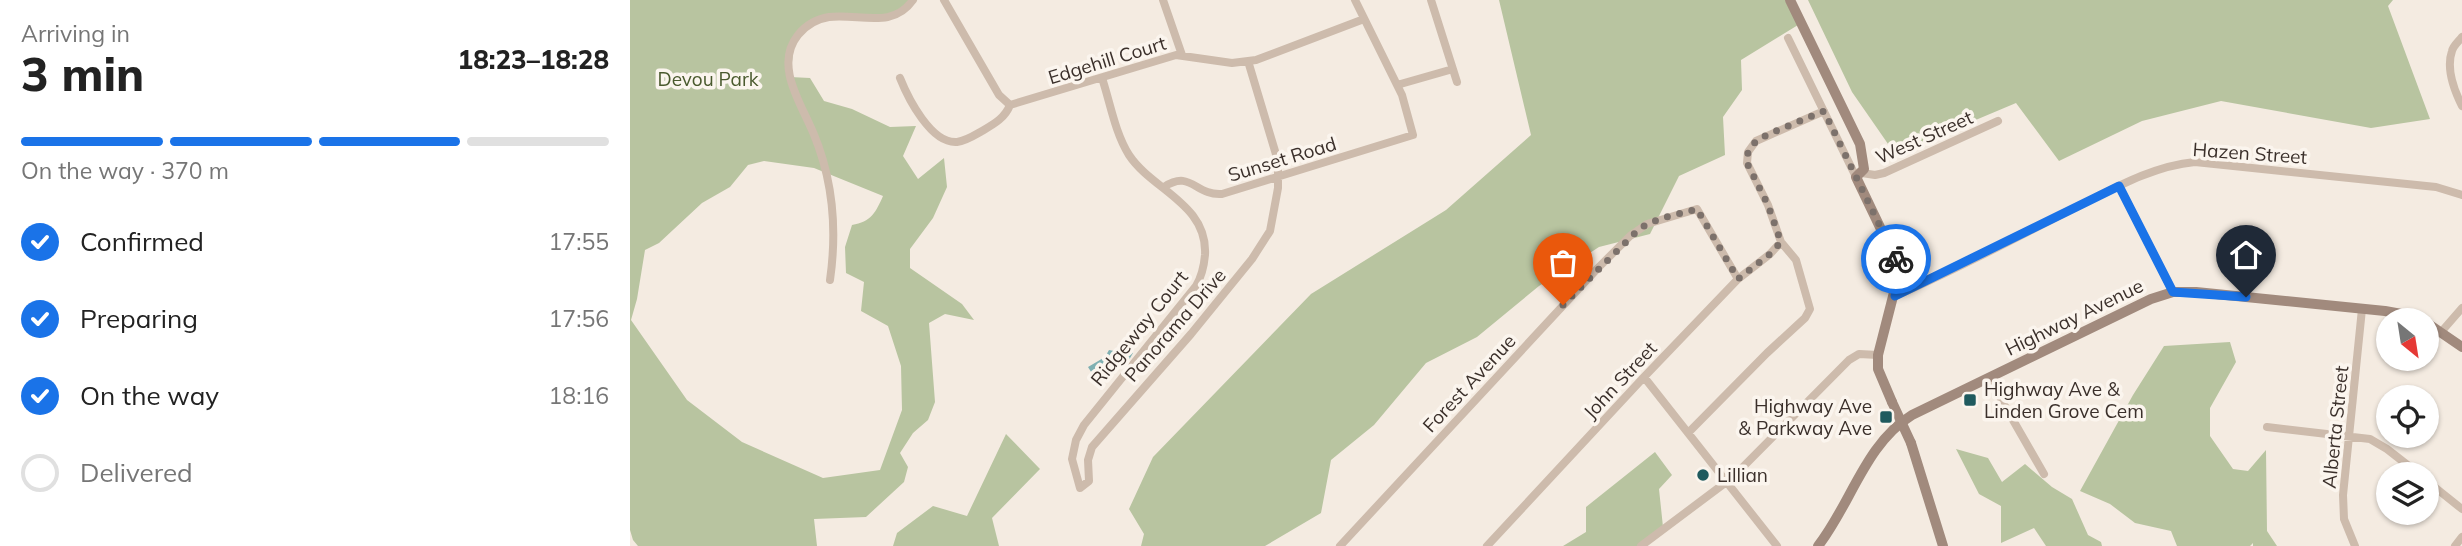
<!DOCTYPE html>
<html lang="en">
<head>
<meta charset="utf-8">
<style>
  body { margin:0; font-family:Mulish,sans-serif; background:#f6f6f6; color:#222; height:100vh; display:flex; flex-direction:column; font-size:26px; white-space:nowrap }
  * { box-sizing:border-box; margin:0 }
  p { font-size:23px; color:#767676 }
  .icon { flex:none; width:38px; height:38px; fill:none; stroke:currentColor; stroke-width:2; stroke-linecap:round; stroke-linejoin:round }
  .map { position:relative; flex:1; overflow:hidden }
  .details { display:flex; flex-direction:column; background:#fff; width:630px }
  .details>* { flex:none }
  .needle { width:46px; rotate:150deg }
  .buttons { position:absolute; left:1746px; top:308px; display:grid; gap:14px }
  .buttons a { display:grid; place-items:center; width:63px; height:63px; border-radius:50%; background:#fff; box-shadow:0 2px 5px #0004; font-size:35px }
  .pin { position:absolute; display:grid; place-items:center; width:60px; height:60px; color:#fff; margin:-72px -30px; border-radius:50% 50% 50% 0; rotate:-45deg; box-shadow:0 0 7px #0007 }
  .pin .icon { rotate:45deg }
  .courier { position:absolute; display:grid; place-items:center; width:70px; height:70px; margin:-35px; border:5px solid #1a73e8; border-radius:50%; background:#fff; color:#222; box-shadow:0 2px 9px #0007 }
  .summary em { font-style:normal; font-weight:800 }
  .summary div { display:flex; flex-direction:column-reverse }
  .summary { display:flex; align-items:center; justify-content:space-between; height:119px; padding:0 21px }
  h1 { font-size:46px; font-weight:800; line-height:52px }
  .bar { display:grid; grid-template-columns:repeat(4,1fr); gap:10px 7px; align-content:center; height:84px; padding:0 21px }
  .bar i { height:9px; border-radius:5px; background:#e0e0e0 }
  .bar .on { background:#1a73e8 }
  .bar p { grid-column:span 4 }
  ol { padding:0 21px; list-style:none }
  li { display:flex; align-items:center; gap:21px; height:77px }
  li p { margin-inline-start:auto }
  li .icon { padding:7px; border-radius:50%; background:#1a73e8; color:#fff; stroke-width:4 }
  li:last-child { color:#767676 }
  li i { width:38px; height:38px; border:4px solid #e0e0e0; border-radius:50% }
  main { display:flex; flex:1; min-height:0 }
  .map>svg:first-child { display:block }
  .green { fill:#b8c4a0; fill-rule:evenodd }
  .water { fill:#7fb0b2 }
  .lines { fill:none; stroke-linecap:round; stroke-linejoin:round }
  .street { stroke:#cdbbac; stroke-width:8 }
  .secondary { stroke:#a18a7d; stroke-width:10 }
  .secondary-bridge { stroke:#a18a7d; stroke-width:10 }
  .done { stroke:#7c716b; stroke-width:7; stroke-dasharray:0 12.6 }
  .route { stroke:#1a73e8; stroke-width:9 }
  .poi-dot { fill:#1f5a5e; stroke:#fbf5ee; stroke-width:2.5 }
  .labels { text-anchor:middle; dominant-baseline:central; stroke-width:7; stroke-linejoin:round; paint-order:stroke }
  .street-label { font-size:19px; fill:#3b302b; stroke:#fbf5ee }
  .park-label { font-size:19px; fill:#4a5a2e; stroke:#fbf5ee }
  .poi-label { font-size:19px; fill:#3b302b; stroke:#fbf5ee; text-anchor:start }
</style>
</head>
<body>
<main>
<section class="details">
<div class="summary"><div><h1>3 min</h1><p>Arriving in</p></div><em>18:23–18:28</em></div>
<div class="bar"><i class="on"></i><i class="on"></i><i class="on"></i><i></i><p>On the way · 370 m</p></div>
<ol>
<li><svg class="icon" aria-label="check" viewBox="0 0 24 24"><path d="M5 12l5 5 9-10"/></svg>Confirmed<p>17:55</p></li>
<li><svg class="icon" aria-label="check" viewBox="0 0 24 24"><path d="M5 12l5 5 9-10"/></svg>Preparing<p>17:56</p></li>
<li><svg class="icon" aria-label="check" viewBox="0 0 24 24"><path d="M5 12l5 5 9-10"/></svg>On the way<p>18:16</p></li>
<li><i></i>Delivered</li>
</ol>
</section>
<div class="map">
<svg width="1832" height="546" viewBox="0 0 1832 546">
  <rect width="100%" height="100%" fill="#f4ebe1"/>
  <path class="green" d="M0,0H283L261,17L188,20L165,38L160,77L180,78L194,101L222,109L260,127L286,126L273,156L288,179L314,158L317,187L303,218L280,249V268L332,304L344,320L315,314L299,323L305,402L298,420L283,433L270,453L278,467L274,482L236,517L184,519L187,546H8L3,540L0,530ZM134,161L184,168L253,196C246,212 241,222 222,225L215,247L216,273L234,282L231,311L258,326L271,366L272,410L250,470L193,478L112,442L57,400L1,320L7,299L15,250L29,243L72,203L100,187L118,165Z
    M869,0H1155L1168,25L1111,60L1112,90L1093,117L1095,155L1049,176L1020,234L969,247L909,286L847,337L796,363L744,425L701,460L691,513L635,546H511L514,534L499,509L523,457L681,294L816,210L901,135Z
    M1178,0H1763L1758,6L1800,119L1741,128L1591,101L1512,121L1429,161L1386,103L1265,154L1222,92Z
    M1600,342L1606,362L1580,408V436L1603,469L1618,471L1636,450L1637,531L1647,546H1623V543L1620,546H1547L1541,531L1505,523L1480,504L1450,491L1503,395L1534,346Z
    M376,434L410,469L362,518L369,546H263L267,533L303,506L337,516Z
    M1326,449L1358,458L1372,482L1395,464L1422,487L1442,499L1458,535L1471,542L1472,546H1416L1404,528L1371,543V506L1349,494Z
    M1025,452L1042,475L1029,489L1033,527L1011,546H933L956,532V507Z"/>
  <path class="water" d="M495,345L503,353L496,365L491,362L484,366V374L472,380L463,375L458,367L475,357L479,350L489,352Z"/>
  <g class="lines">
    <path class="street" d="M314,0L369,95L380,105
      M533,0L552,55
      M801,0L827,82
      M1832,37C1829,41 1823,46 1822,51C1816,68 1824,90 1832,106
      M1158,38L1226,177
      M270,78C278,98 301,144 327,142C336,141 345,135 352,131C364,124 375,118 380,105
      M472,78C480,102 485,133 499,155C522,190 578,204 575,255C574,266 572,276 566,286L454,425L446,440L442,459L450,488L459,481L458,460L462,447L561,334L622,259L640,231L648,188V161L618,61
      M767,85L823,69
      M380,105L546,55L602,63L626,60L734,19
      M1232,173L1245,175L1254,173L1368,121
      M1489,186L1543,292
      M534,187C561,169 565,196 592,194L783,135L772,95L725,0
      M200,280C208,224 202,170 177,119C165,94 147,61 168,35C176,25 186,19 199,17C229,13 262,30 283,0
      M1265,296C1326,270 1385,238 1445,208C1483,189 1522,166 1565,162L1806,187L1832,195
      M1812,331L1832,308
      M1014,377L1147,546
      M1361,377L1372,401L1414,474
      M1637,427L1740,439L1757,449L1789,474
      M1058,433L1137,353L1175,318L1180,309L1166,260L1151,242L1138,205L1117,163L1118,152L1126,141L1194,111
      M1797,481L1832,509
      M710,546L967,269L1000,236L1017,224L1067,209L1108,279
      M857,546L1014,377L1108,279L1140,254L1151,242
      M1011,546L1103,477L1219,360L1229,354L1248,355
      M1725,546L1714,519L1713,495L1732,309
      M1825,546L1832,537"/>
    <path class="secondary" d="M1160,0L1230,144L1234,169L1226,177L1270,269L1248,355V369L1262,402
      M1797,323L1832,347
      M1281,443L1313,546
      M1188,546C1221,504 1235,444 1282,415L1521,299L1543,292H1566L1755,311L1777,315L1792,320"/>
    <path class="secondary-bridge" d="M1262,402L1281,443"/>
  </g>
  <g class="lines">
    <path class="done" d="M933,305L1010,228L1029,219L1067,209L1108,279L1140,254L1151,242L1138,205L1117,163L1118,152L1126,141L1139,134L1194,111L1266,259"/>
    <path class="route" d="M1266,259L1270,274L1265,296L1489,186L1543,292L1616,297"/>
  </g>
  <g class="poi-dot">
    <rect x="1333" y="393" width="14" height="14" rx="3.5"/>
    <rect x="1249" y="410" width="14" height="14" rx="3.5"/>
    <circle cx="1073" cy="475" r="7"/>
  </g>
  <g class="labels">
    <g class="street-label">
      <text transform="translate(477 60) rotate(-17)">Edgehill Court</text>
      <text transform="translate(1294 137) rotate(-24)">West Street</text>
      <text transform="translate(1620 153) rotate(4)">Hazen Street</text>
      <text transform="translate(652 159) rotate(-17)">Sunset Road</text>
      <text transform="translate(1444 317) rotate(-26)">Highway Avenue</text>
      <text transform="translate(545 325) rotate(-49)">Panorama Drive</text>
      <text transform="translate(509 328) rotate(-51)">Ridgeway Court</text>
      <text transform="translate(990 380) rotate(-47)">John Street</text>
      <text transform="translate(839 383) rotate(-47)">Forest Avenue</text>
      <text transform="translate(1705 427) rotate(-84)">Alberta Street</text>
    </g>
    <g class="park-label">
      <text x="78" y="79">Devou Park</text>
    </g>
    <g class="poi-label">
      <text x="1354" y="389">Highway Ave &amp;<tspan x="1354" dy="22">Linden Grove Cem</tspan></text>
      <text x="1242" y="406" text-anchor="end">Highway Ave<tspan x="1242" dy="22">&amp; Parkway Ave</tspan></text>
      <text x="1087" y="475">Lillian</text>
    </g>
  </g>
</svg>
<div class="buttons">
<a><svg class="needle" viewBox="-14 -14 28 28"><path d="M0-13l5 13h-10z" fill="#e53935"/><path d="M0 13l5-13h-10z" fill="#767676"/></svg></a>
<a><svg class="icon" aria-label="locate" viewBox="0 0 24 24"><circle cx="12" cy="12" r="6"/><path d="M12 2v4M12 18v4M2 12h4M18 12h4"/></svg></a>
<a><svg class="icon" aria-label="layers" viewBox="0 0 24 24"><path d="M12 4l9 5-9 5-9-5zM3 14l9 5 9-5"/></svg></a>
</div>
<div class="pin" style="left:933px;top:305px;background:#ea580c"><svg class="icon" aria-label="bag" viewBox="0 0 24 24"><path d="M5 8h14l-1 12H6zM9 8a3 3 0 0 1 6 0"/></svg></div>
<div class="pin" style="left:1616px;top:297px;background:#1f2937"><svg class="icon" aria-label="home" viewBox="0 0 24 24"><path d="M3 11l9-7 9 7M6 9v11h12V9"/></svg></div>
<div class="courier" style="left:1266px;top:259px"><svg class="icon" aria-label="bike" viewBox="0 0 24 24"><circle cx="6" cy="16" r="4"/><circle cx="18" cy="16" r="4"/><path d="M6 16l4-8h5l3 8M10 8l3 8H6M13 5h3"/></svg></div>
</div>
</main>
</body>
</html>
